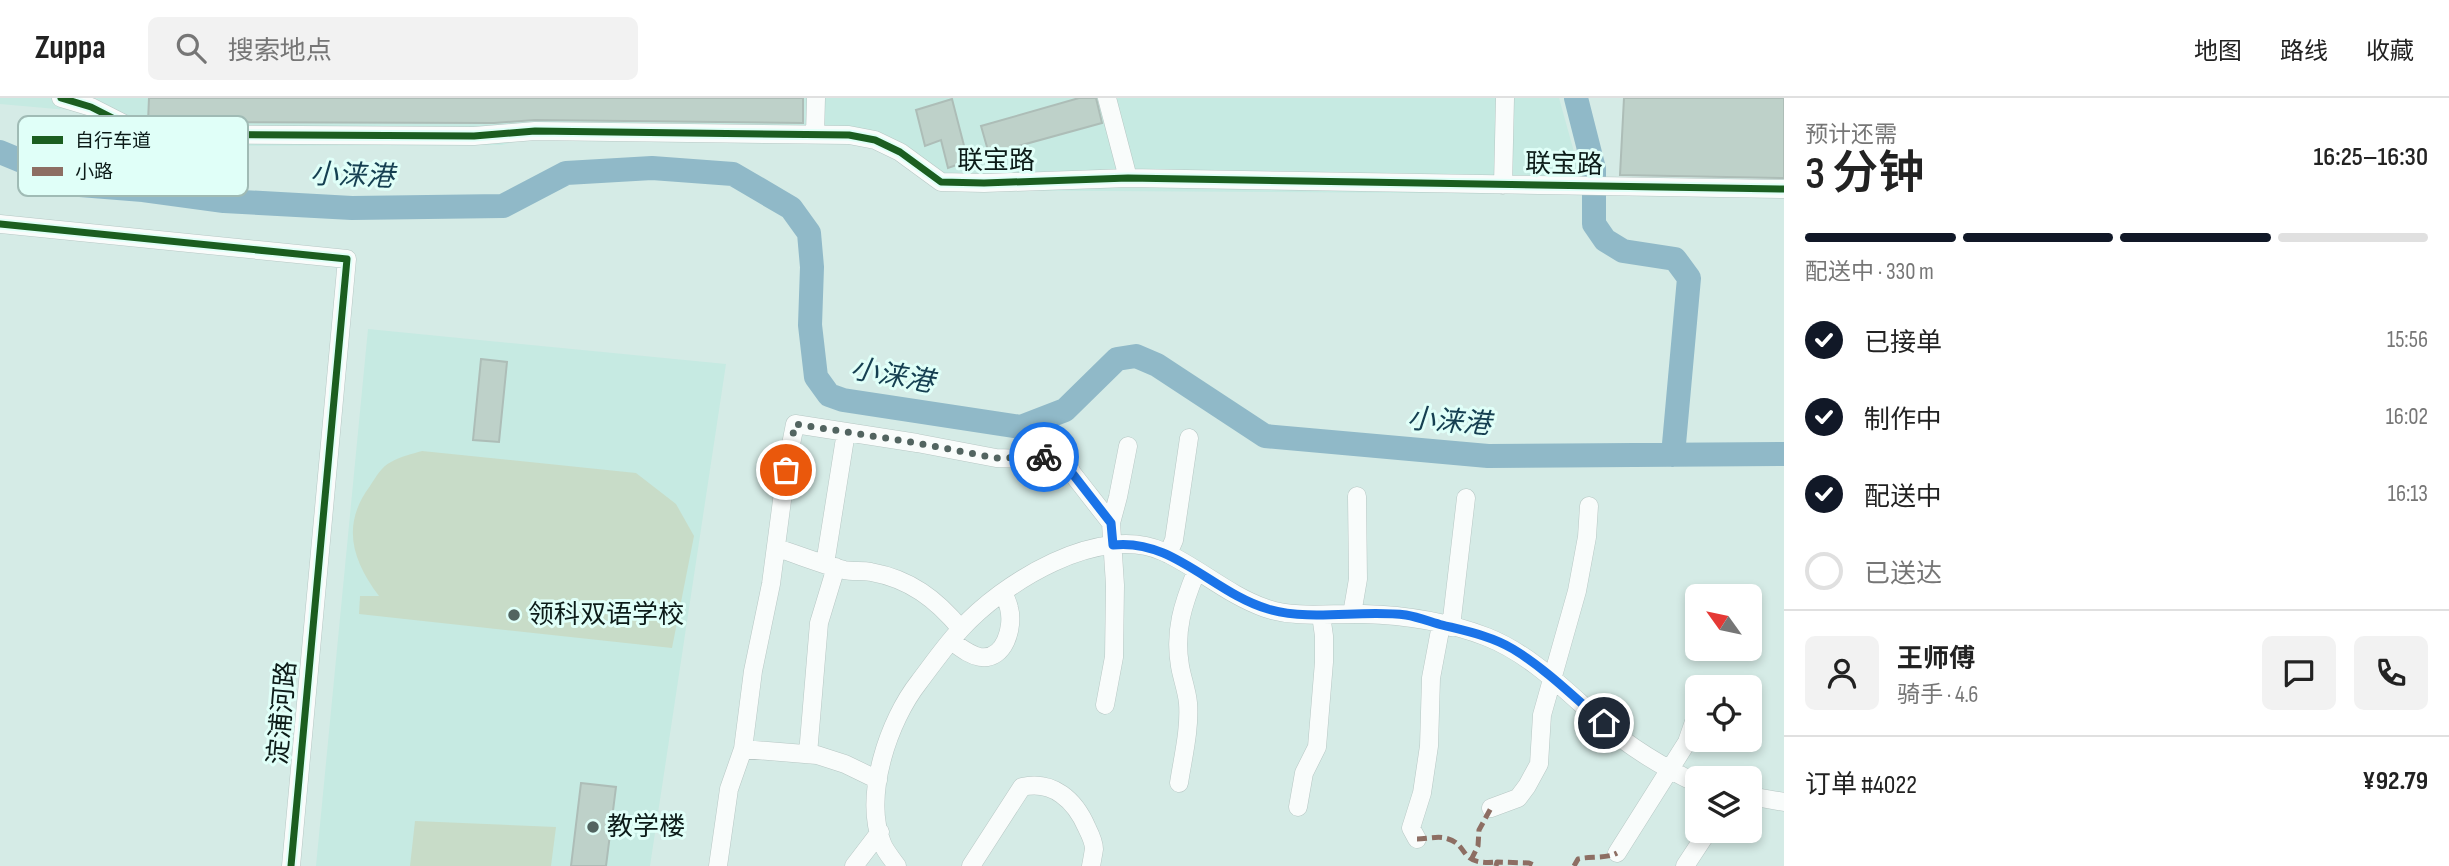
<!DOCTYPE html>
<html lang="zh">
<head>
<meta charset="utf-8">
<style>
  body { margin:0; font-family:"Sofia Sans Condensed","Noto Sans SC",sans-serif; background:#f2f2f2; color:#222; height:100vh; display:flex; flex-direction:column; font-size:26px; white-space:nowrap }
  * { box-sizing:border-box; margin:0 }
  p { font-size:23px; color:#767676 }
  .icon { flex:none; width:38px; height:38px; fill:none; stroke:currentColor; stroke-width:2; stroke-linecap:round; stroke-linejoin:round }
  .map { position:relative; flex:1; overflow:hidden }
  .drawer { display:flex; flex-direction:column; background:#fff; width:665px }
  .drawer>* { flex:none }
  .needle { width:46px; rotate:303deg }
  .fabs { position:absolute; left:1685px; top:486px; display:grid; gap:14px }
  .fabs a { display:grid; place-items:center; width:77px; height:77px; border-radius:10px; background:#fff; box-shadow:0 4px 10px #0003; font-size:35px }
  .pin { position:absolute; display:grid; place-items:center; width:60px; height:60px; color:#fff; margin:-30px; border:4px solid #fff; border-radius:50%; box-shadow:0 2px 7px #0007 }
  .courier { position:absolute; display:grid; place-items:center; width:70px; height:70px; margin:-35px; border:5px solid #1a73e8; border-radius:50%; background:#fff; color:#222; box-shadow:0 2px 9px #0007 }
  .head em { font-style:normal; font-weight:600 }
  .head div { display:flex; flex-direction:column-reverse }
  .head { display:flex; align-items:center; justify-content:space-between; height:119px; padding:0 21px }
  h1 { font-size:46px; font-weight:600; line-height:52px }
  .bar { display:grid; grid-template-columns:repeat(4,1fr); gap:10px 7px; align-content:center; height:84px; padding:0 21px }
  .bar i { height:9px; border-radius:5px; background:#e0e0e0 }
  .bar .on { background:#111827 }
  .bar p { grid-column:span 4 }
  .line { display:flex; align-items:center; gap:18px; padding:0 21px; border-top:2px solid #e0e0e0 }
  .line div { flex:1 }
  .round { display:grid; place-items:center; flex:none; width:74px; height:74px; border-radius:10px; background:#f2f2f2 }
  ol { padding:0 21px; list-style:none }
  li { display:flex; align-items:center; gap:21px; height:77px }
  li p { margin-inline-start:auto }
  li .icon { padding:7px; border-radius:50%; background:#111827; color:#fff; stroke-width:4 }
  li:last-child { color:#767676 }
  li i { width:38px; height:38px; border:4px solid #e0e0e0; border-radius:50% }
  header { display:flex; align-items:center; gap:42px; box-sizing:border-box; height:98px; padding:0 35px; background:#fff; border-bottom:2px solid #e0e0e0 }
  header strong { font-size:33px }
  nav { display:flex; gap:38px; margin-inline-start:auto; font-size:24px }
  .search { width:490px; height:63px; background:#f2f2f2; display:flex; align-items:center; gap:18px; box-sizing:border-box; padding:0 24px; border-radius:10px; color:#767676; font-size:26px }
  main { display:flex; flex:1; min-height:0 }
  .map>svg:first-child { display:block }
  .built { fill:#c6eae2 }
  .green { fill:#c8dcc8 }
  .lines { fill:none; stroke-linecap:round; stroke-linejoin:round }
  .river { stroke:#90b9c8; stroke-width:24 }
  .building { fill:#bed1c9; stroke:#adbdb7; stroke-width:2 }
  .minor-casing { stroke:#b7c7c4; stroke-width:19 }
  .minor { stroke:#f9fcfb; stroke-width:18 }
  .quiet { stroke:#8d6e63; stroke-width:5; stroke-dasharray:10 5; stroke-linecap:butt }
  .cycleway-casing { stroke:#e0fff8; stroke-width:11 }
  .cycleway { stroke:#1b5e20; stroke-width:7 }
  .done { stroke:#526460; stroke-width:7; stroke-dasharray:0 12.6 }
  .route { stroke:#1a73e8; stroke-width:9 }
  .poi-dot { fill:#526460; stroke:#e0fff8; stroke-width:2.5 }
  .labels { text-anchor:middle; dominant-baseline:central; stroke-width:6; stroke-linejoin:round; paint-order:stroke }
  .street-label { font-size:26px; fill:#0c1b18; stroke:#e0fff8 }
  .poi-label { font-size:26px; fill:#0c1b18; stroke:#e0fff8; text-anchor:start }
  .water-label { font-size:28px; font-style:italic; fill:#153f51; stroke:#e0fff8 }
  .key { fill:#e0fff8; stroke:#a0bbb5; stroke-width:2 }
  .key-label { font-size:19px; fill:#0c1b18 }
</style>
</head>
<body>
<header>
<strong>Zuppa</strong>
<div class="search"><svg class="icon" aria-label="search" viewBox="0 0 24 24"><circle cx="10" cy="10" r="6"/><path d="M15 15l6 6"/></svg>搜索地点</div>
<nav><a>地图</a><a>路线</a><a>收藏</a></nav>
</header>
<main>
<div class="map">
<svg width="1784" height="768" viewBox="0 0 1784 768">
  <rect width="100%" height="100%" fill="#d5ebe6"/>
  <path class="built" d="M0,0H1559L1576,61L1579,96L938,92L893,60L872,50L836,44L533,38L502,47L143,48L79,13L0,6Z
    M368,231L726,266L650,768H316Z"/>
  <path class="green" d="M422,353L636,375L676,406L694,438L672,550L359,516L360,498H379C352,462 341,427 370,388C376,379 381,369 391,364C401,358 412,356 422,353Z
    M415,723L556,729L551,768H410Z"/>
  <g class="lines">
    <path class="river" d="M1576,0L1594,71V126L1605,142L1623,153L1675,161L1689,180L1673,357
      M0,54L80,87L143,92L224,103L352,110L503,108L566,75L652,70L733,76L791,110L809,135L812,169L810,227L816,279L829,297L843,302L1021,329L1065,312L1117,261L1136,258L1157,267L1265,338L1488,358L1784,356"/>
  </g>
  <path class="building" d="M149,0H803V25L535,22L494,25L148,24Z
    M1079,0H1096L1102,25L989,56L981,28Z
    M1624,0H1784V80L1620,77Z
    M952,1L968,63L948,70L941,42L925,48L916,12Z
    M481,261L507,264L499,344L473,342Z
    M581,685L616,689L606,768H571Z"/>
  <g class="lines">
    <defs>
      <path id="minor" d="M61,0L91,9L144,36L474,38L535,33L849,37L875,42L900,54L941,84L984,85L1128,80L1784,91
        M1107,0L1128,80
        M815,36L816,0
        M1503,87L1505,0
        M0,126L347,161L291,768
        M777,450C799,457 821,466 844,472C853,474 862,472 871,474C910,481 936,501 961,531
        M1168,456L1174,442L1189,340
        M825,466L846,334
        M1352,516L1358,481L1357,398
        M1451,529L1466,400
        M951,543C960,549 969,557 980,559C1005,563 1014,528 1009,510C1008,505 1005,499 1003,494
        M1105,607L1114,559L1115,487L1111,425L1118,399L1128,348
        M743,651L817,657L845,666L878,682
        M808,656L819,525L836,469
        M1179,685C1183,659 1190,631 1188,605C1187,593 1182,580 1180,568C1174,533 1183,506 1196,474
        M1750,698L1784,704
        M1298,709L1304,675L1317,649L1324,564V538L1321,517
        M1491,710L1518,700L1527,688L1539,666L1542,617L1577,493L1587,439L1589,408
        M1417,741L1411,730L1422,695L1429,648L1431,580L1441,527
        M1617,755L1687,644L1697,615
        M718,768L729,691L743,651L753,573L771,486L786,372L795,326L917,345L996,360L1027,361L1050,358L1065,361L1072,375L1111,425
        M854,768L880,734
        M897,768C892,761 885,753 882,745C863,697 889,622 919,584C932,567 945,548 960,532C1002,485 1100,424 1164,454C1199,470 1228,497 1265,510C1297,521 1330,515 1363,516C1404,517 1448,524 1487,539C1540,560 1578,607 1622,641C1646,659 1671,673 1698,686
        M971,768L1022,689C1053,682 1075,702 1087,730C1090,736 1094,744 1094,751C1093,757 1092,763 1091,768
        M1685,768L1708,733"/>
    </defs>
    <use href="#minor" class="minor-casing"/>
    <use href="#minor" class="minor"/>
    <path class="quiet" d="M1417,741C1426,741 1437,738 1445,740C1471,746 1456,768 1497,764
      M1471,762L1478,748L1479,732L1491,710
      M1496,768L1497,764L1529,765L1536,768
      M1574,768L1578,761C1590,758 1606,761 1617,755"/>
    <defs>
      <path id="cycleway" d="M61,0L91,9L144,36L474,38L535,33L849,37L875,42L900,54L941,84L984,85L1128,80L1784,91
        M0,126L347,161L291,768"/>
    </defs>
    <use href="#cycleway" class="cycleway-casing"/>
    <use href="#cycleway" class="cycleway"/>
  </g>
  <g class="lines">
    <path class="done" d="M786,372L795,326L917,345L996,360L1044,359"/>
    <path class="route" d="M1044,359L1065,361L1072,375L1111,425L1113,447C1173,440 1213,495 1268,511C1313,524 1360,511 1406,517C1418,519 1431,524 1442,527C1466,533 1491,538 1513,551C1546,571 1575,600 1604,625"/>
  </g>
  <g class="poi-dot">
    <circle cx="514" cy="517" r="7"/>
    <circle cx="593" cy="729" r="7"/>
  </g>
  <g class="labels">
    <g class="street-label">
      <text x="996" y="63">联宝路</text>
      <text transform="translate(1564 67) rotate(1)">联宝路</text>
      <text transform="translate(283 615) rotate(-85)">淀浦河路</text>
    </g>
    <g class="poi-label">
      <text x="528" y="517">领科双语学校</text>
      <text x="607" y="729">教学楼</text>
    </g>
    <g class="water-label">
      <text transform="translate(352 78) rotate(2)">小涞港</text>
      <text transform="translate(892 278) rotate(10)">小涞港</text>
      <text transform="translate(1449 324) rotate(4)">小涞港</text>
    </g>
  </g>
  <rect x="18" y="18" width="230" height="80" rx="10" class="key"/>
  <rect x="32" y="38" width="31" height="8" fill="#1b5e20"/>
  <rect x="32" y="69" width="31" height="9" fill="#8d6e63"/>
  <g class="key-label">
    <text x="75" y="49">自行车道</text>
    <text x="75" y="80">小路</text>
  </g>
</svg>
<div class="fabs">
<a><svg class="needle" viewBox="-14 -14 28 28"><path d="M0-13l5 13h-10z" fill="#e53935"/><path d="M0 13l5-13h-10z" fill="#767676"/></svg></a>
<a><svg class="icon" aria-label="locate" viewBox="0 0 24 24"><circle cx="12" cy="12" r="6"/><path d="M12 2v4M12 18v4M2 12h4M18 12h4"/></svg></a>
<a><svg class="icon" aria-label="layers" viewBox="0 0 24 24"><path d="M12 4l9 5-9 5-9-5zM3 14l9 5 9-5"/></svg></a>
</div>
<div class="pin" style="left:786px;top:372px;background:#ea580c"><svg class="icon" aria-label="bag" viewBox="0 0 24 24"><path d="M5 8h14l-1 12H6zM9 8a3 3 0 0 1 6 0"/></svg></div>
<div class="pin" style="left:1604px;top:625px;background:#1f2937"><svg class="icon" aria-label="home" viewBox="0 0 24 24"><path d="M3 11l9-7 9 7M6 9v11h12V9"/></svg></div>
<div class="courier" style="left:1044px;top:359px"><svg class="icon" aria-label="bike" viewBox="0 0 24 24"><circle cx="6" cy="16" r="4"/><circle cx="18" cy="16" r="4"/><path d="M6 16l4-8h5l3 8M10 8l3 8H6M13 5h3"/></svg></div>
</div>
<section class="drawer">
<div class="head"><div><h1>3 分钟</h1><p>预计还需</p></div><em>16:25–16:30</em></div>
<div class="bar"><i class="on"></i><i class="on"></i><i class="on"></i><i></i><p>配送中 · 330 m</p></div>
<ol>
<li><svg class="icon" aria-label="check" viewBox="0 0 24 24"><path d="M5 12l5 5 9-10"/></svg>已接单<p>15:56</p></li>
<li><svg class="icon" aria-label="check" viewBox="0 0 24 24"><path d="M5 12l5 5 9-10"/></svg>制作中<p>16:02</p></li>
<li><svg class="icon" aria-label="check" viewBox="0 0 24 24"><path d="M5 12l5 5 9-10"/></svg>配送中<p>16:13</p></li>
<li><i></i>已送达</li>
</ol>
<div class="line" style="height:126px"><a class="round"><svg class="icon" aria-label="person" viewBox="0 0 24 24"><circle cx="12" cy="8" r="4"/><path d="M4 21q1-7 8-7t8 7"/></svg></a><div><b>王师傅</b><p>骑手 · 4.6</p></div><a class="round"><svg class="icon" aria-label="chat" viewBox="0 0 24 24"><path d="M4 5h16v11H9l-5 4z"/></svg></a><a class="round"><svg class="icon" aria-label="phone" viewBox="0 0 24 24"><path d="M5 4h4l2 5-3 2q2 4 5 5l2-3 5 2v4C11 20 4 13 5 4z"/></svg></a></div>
<div class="line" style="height:91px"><div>订单 #4022</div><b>¥92.79</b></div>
</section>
</main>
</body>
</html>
